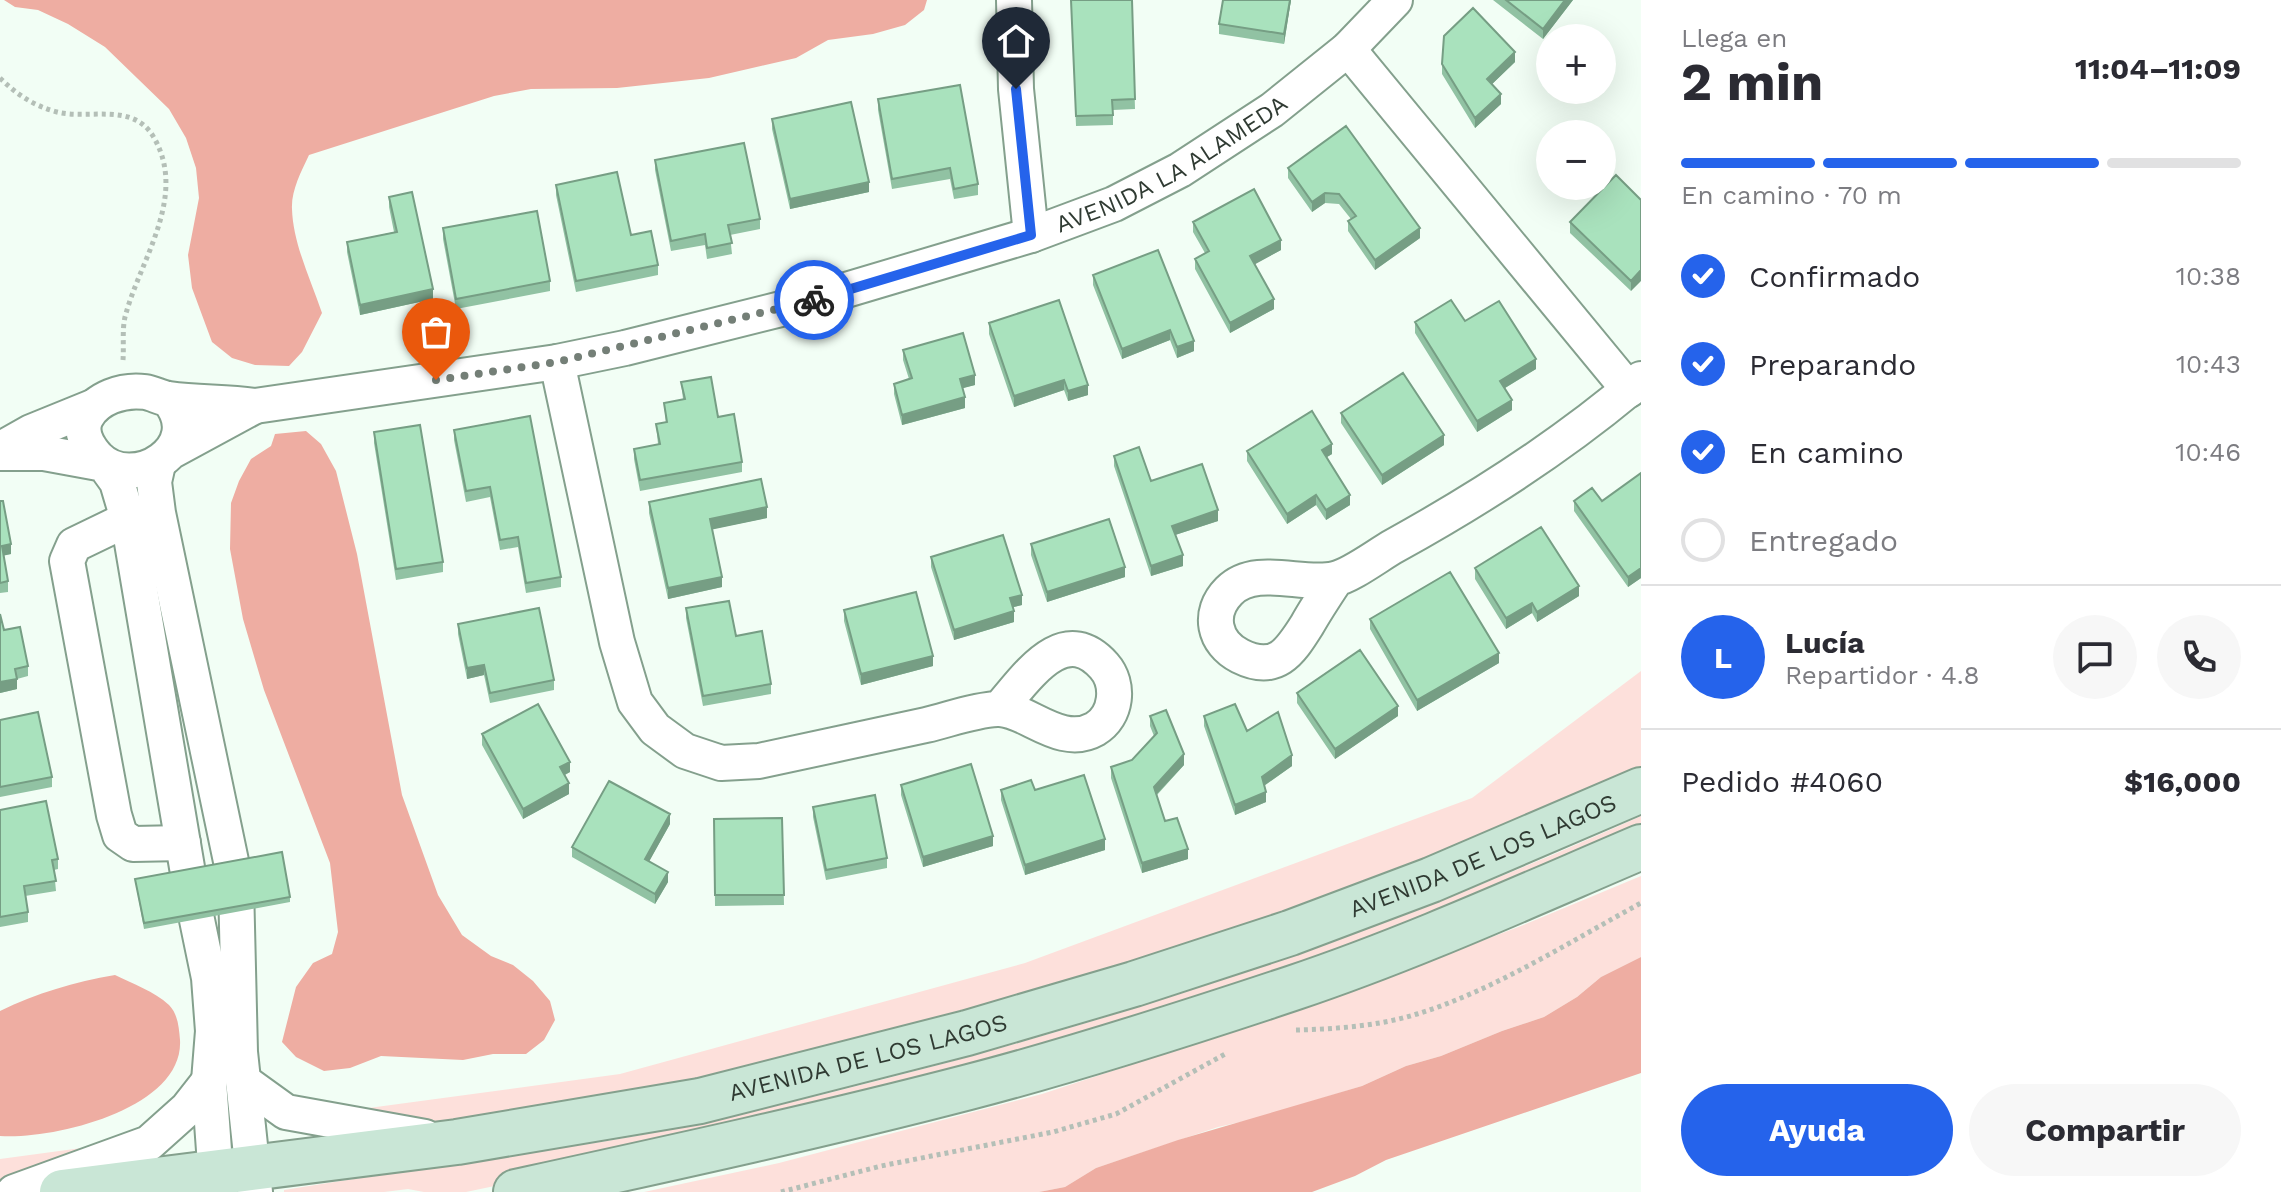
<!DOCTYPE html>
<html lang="es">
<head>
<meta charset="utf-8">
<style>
  body { margin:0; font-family:"Work Sans",sans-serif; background:#f7f7f7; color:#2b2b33; height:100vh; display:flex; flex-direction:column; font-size:30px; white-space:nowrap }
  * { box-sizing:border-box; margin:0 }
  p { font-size:26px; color:#7c7c81 }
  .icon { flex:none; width:44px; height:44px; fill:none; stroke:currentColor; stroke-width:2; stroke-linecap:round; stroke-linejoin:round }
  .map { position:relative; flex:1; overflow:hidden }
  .sheet { display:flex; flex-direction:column; background:#fff; width:640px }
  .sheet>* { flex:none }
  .buttons { position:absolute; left:1536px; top:24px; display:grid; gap:16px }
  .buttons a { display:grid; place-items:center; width:80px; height:80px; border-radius:50%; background:#fff; box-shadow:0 8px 32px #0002; font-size:40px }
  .pin { position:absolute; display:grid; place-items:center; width:68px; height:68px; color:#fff; margin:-82px -34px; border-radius:50% 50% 50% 0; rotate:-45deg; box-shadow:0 0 8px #0007 }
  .pin .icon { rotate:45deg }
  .courier { position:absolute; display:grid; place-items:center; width:80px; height:80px; margin:-40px; border:6px solid #2563eb; border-radius:50%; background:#fff; color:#222; box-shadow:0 2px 10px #0007 }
  .headline em { font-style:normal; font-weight:700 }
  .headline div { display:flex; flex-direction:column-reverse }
  .headline { display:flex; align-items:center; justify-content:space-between; height:136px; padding:0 40px }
  h1 { font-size:52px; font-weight:700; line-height:60px }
  .bar { display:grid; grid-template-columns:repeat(4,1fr); gap:12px 8px; align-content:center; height:96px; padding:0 40px }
  .bar i { height:10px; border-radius:6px; background:#e1e1e2 }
  .bar .active { background:#2563eb }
  .bar p { grid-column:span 4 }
  .line { display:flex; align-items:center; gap:20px; padding:0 40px; border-top:2px solid #e1e1e2 }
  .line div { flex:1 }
  .round { display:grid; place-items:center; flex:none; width:84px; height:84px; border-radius:42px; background:#f7f7f7 }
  ol { padding:0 40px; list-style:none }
  li { display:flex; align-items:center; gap:24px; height:88px }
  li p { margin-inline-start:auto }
  li .icon { padding:8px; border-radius:50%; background:#2563eb; color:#fff; stroke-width:4 }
  li:last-child { color:#7c7c81 }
  li i { width:44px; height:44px; border:4px solid #e1e1e2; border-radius:50% }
  .action { display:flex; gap:16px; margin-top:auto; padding:16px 40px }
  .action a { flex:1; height:92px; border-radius:48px; background:#2563eb; color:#fff; font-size:32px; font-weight:700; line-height:92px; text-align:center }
  .action a+a { background:#f7f7f7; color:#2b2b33 }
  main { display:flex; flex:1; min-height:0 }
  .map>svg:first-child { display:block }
  .green { fill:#fde0db }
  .water { fill:#eeada2 }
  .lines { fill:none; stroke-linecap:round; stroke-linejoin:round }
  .street-casing { stroke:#84a08d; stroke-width:38 }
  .secondary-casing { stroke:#84a08d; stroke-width:48 }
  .path { stroke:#b4bfb7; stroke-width:5; stroke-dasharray:4 4; stroke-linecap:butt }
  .street { stroke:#fff; stroke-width:34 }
  .secondary { stroke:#c9e6d6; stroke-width:44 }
  .wall { fill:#91c2a3 }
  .shaded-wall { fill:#769e84 }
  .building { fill:#a9e2bd; stroke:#769e84; stroke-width:2 }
  .done { stroke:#747f77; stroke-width:8; stroke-dasharray:0 14.4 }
  .route { stroke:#2563eb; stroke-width:10 }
  .labels { text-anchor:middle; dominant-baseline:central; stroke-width:8; stroke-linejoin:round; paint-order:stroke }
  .street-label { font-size:24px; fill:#303b33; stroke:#f2fef5 }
</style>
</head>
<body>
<main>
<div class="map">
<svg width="1641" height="1192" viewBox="0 0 1641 1192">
  <rect width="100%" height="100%" fill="#f2fef5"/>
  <path class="green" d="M1641,671V775L1487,841L993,1016L478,1129L339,1112L620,1074L1025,963L1472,798Z
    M1641,816V838L1308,971L657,1152L466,1192H424L408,1189L384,1192H284V1190C366,1177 448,1165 529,1152C571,1146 614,1141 656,1132C993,1062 1327,958 1641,816Z
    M1641,876V957L1601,977L1577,997L1544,1017L1502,1031L1441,1056L1406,1066L1362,1086L1254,1119L1218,1127L1096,1168L1065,1187L1039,1192H644L779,1163L1042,1094L1304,1008L1521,926Z
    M126,1142L6,1180H0V1159Z"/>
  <path class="water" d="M4,0H927L924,10L905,25L873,34L828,40L796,58L709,78L617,88L531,89L494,96L309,155C301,172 291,191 292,209C293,244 311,280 322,313L302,352L289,366L255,365L232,358L212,342L192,288L188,255L199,198L196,168L186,138L169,109L105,47L68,24L38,10L15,7Z
    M306,431L321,444L336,471L357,554L402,795L438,895L462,935L491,956L513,965L533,981L550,1001L555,1020L544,1040L526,1054H493L463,1060L381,1056L350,1068L324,1071L296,1057L282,1042L296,987L313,963L332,954L338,932L330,863L264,690L243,619L230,549L231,503L239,481L251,459L271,446L275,434Z
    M1641,957V1073L1386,1160L1355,1176L1312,1192H1039L1065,1187L1096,1168L1178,1140L1362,1086L1406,1066L1441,1056L1502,1031L1544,1017L1577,997L1601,977Z
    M115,975C133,984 154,991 169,1005C178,1014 179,1028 180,1040C184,1109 53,1140 0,1136V1011C37,993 74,982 115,975Z"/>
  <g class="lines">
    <defs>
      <g id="street">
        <path d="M1014,0L1016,89L1031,235"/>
        <path d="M1348,49L1629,390"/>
        <path d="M557,362L617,642L635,702L655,729L685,751L721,763L759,761C815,749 870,737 926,725C948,720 974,710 997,709C1025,707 1060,749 1095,729C1117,716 1120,684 1104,666C1063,620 1026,679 1000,708"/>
        <path d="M168,399C209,446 133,495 97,457C88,447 79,432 86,418C96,398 123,389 145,392C153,393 160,398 169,399C197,403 226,402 255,406L170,452"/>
        <path id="s1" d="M255,406L557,362L625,348L789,307L1031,235L1114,204L1180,170L1272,110L1348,49L1395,0"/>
        <path d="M1,449L31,432L95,406"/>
        <path d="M0,453H44L104,464L117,482L128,519L191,891L209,978L213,1031L209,1081L217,1192"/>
        <path d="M158,464L154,482L158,513L236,885L240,1052L255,1192"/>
        <path d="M128,519L74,545L67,561L114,815L120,835L133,844L183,843"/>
        <path d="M1336,579C1326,594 1316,609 1307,625C1290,652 1276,674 1240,656C1214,643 1207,613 1229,591C1256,564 1303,587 1335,579C1352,575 1378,555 1394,546C1481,498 1565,444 1641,379"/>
        <path d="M243,1081L286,1112L425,1137"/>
        <path d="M14,1192L149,1143L187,1109L209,1081"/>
      </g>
      <g id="secondary">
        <path id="s2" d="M62,1192L457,1142L700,1101L967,1033L1134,984L1290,933L1431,880L1641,790"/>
        <path d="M516,1192C667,1159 819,1126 969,1087C1077,1059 1188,1023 1293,988C1412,948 1526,896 1641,847"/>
      </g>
    </defs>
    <use href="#street" class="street-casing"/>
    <use href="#secondary" class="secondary-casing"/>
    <path class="path" d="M0,78C16,94 34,106 57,112C89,120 132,102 153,136C189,196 140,259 125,317C122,330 124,346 123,360
      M1296,1030C1336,1029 1379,1026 1417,1014C1493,991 1571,941 1641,903
      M781,1192L881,1166L1053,1132L1116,1114L1227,1053"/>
    <use href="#street" class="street"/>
    <use href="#secondary" class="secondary"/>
  </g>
  <path class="wall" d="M1071,0H1132L1135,109L1113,110V125L1076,126Z
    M1223,0H1291L1284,44L1219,34V24Z
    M1493,0H1573L1543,39Z
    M1515,62L1492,84L1501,104L1475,128L1442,74V64Z
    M878,99L978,184V195L954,199L950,179L892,189L878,110Z
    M772,119L869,192L790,209L772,129Z
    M1346,126L1420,238L1375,270L1348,231V221L1351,219L1339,204L1325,203L1312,212L1288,178V168Z
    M655,160L760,219V229L730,235L732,254L707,259L705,245L671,251L655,170Z
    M556,185L631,235L658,265V275L576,292L556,195Z
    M389,197L433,299L360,315L347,252V242L394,232L389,207Z
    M1641,200L1631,291L1570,233V222Z
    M1193,222L1281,250L1254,264L1274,309L1230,333L1195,269V259L1205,253L1193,232Z
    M443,228L550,281V291L456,309L443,239Z
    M1158,250L1194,351L1177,358L1170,340L1122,359L1093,285V275Z
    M1465,321L1536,369L1505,388L1512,410L1477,432L1415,333V322Z
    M989,323L1088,395L1068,401L1064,390L1014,407L989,334Z
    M903,350L975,385L962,388L965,408L902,425L894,394V384L909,379L903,360Z
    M681,382L718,417L742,462V472L640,491L634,459V449L658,444L656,424L666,423L664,403L683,399Z
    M1341,413L1444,445L1382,485L1341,423Z
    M454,430L561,577V587L526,593L518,547L500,550L490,497L466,502L454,440Z
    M374,432L443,562V572L396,580L374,443Z
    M1247,451L1332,454L1327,457L1350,505L1326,520L1316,505L1287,524L1247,461Z
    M1114,456L1151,481L1218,521L1175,535L1183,566L1151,576L1114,466Z
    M1641,473V578L1628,587L1574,511V501H1602Z
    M0,501L11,554L4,555L8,581V592L0,593Z
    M649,502L767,518L712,529L722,587L668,599L649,513Z
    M1031,544L1125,577L1047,602L1031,555Z
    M931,557L1022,605L1013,607L1014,622L954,640L931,567Z
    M1475,568L1579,596L1537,622L1532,613L1506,629L1475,579Z
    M686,608L736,636L771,684V694L703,706L686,618Z
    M844,610L933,666L861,685L844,621Z
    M0,614L4,630L28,666V676L17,679V689L0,693Z
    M1370,619L1499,663L1417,711L1370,629Z
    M458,624L554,680V690L490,703L484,675L467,679L458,634Z
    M1297,693L1398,716L1335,759L1297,703Z
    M1150,716L1184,765L1157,795L1165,821L1188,859L1142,873L1111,778V767L1132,760L1154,736L1150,726Z
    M1204,716L1247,731L1292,766L1264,786L1266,802L1235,815L1204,726Z
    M0,720L52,777V787L0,797Z
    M482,734L570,772L565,775L569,794L523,819L482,745Z
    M901,785L993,846L923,867L901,795Z
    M1001,790H1035L1105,850L1025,875L1001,800Z
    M813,807L887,858V868L826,880L813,817Z
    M0,810L58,859V869L54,870L56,891L25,896L28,912V922L0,927Z
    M782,818L784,905L715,906L714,819Z
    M670,824L649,861L668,882L655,904L572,857V847Z
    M135,879L290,897V902L144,929Z"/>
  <path class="shaded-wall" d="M1290,0H1291L1284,44V34Z
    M1565,0H1573L1543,39V29Z
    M1515,52V62L1487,89V79Z
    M1501,94V104L1475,128V118Z
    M869,182V192L790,209V199Z
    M1325,193V203L1312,212V202Z
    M1420,228V238L1375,270V260Z
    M1281,240V250L1250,267V256Z
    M1641,270V281L1631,291V281Z
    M433,289V299L360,315V305Z
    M1274,299V309L1230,333V323Z
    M1170,330V340L1122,359V349Z
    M1194,341V351L1177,358V347Z
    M1536,359V369L1500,391V381Z
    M975,375V385L960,389V379Z
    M1064,380V390L1014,407V396Z
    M1088,385V395L1068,401V391Z
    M965,397V408L902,425V415Z
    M1512,400V410L1477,432V421Z
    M1444,435V445L1382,485V475Z
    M1332,444V454L1322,460V450Z
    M1316,495V505L1287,524V514Z
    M1350,495V505L1326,520V510Z
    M767,507V518L710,530V519Z
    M1218,510V521L1172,536V526Z
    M11,544V554L2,556V546Z
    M1183,555V566L1151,576V566Z
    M1125,567V577L1047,602V592Z
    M1641,568V578L1628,587V577Z
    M722,577V587L668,599V588Z
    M1579,586V596L1537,622V612Z
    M1022,595V605L1010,608V598Z
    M1532,603V613L1506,629V618Z
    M1014,611V622L954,640V630Z
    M1499,653V663L1417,711V700Z
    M933,656V666L861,685V674Z
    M484,665V675L467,679V668Z
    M17,679V689L0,693V682Z
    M1398,706V716L1335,759V749Z
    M1184,754V765L1154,797V787Z
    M1292,755V766L1262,787V777Z
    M570,762V772L560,777V767Z
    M569,783V794L523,819V809Z
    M1266,792V802L1235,815V805Z
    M670,814V824L645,869V859Z
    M993,836V846L923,867V857Z
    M1105,839V850L1025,875V865Z
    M1188,849V859L1142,873V863Z
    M668,872V882L655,904V894Z"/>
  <path class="building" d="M1071,0H1132L1135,99L1112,100L1113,115L1076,116Z
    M1223,0H1290L1284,34L1219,24Z
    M1506,0H1565L1543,29Z
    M1473,8L1515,52L1487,79L1501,94L1475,118L1442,64L1444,36Z
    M960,85L978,184L954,189L950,168L892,179L878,99Z
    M851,102L869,182L790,199L772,119Z
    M1346,126L1420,228L1375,260L1348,221L1356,216L1339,194L1325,193L1312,202L1288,168Z
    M744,143L760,219L728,225L732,243L707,248L705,234L671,241L655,160Z
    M617,172L631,235L651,231L658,265L576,281L556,185Z
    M1616,175L1641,200V270L1631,281L1570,222Z
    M1254,189L1281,240L1250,256L1274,299L1230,323L1195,259L1209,251L1193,222Z
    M412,192L433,289L360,305L347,242L397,232L389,197Z
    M537,211L550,281L456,299L443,228Z
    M1158,250L1194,341L1177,347L1170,330L1122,349L1093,275Z
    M1059,300L1088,385L1068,391L1064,380L1014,396L989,323Z
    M1451,300L1465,321L1499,301L1536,359L1500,381L1512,400L1477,421L1415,322Z
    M963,333L975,375L960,379L965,397L902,415L894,384L912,378L903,350Z
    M1403,373L1444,435L1382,475L1341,413Z
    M711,377L718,417L734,414L742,462L640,480L634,449L660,444L656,424L667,422L664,403L685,399L681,382Z
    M1312,411L1332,444L1322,450L1350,495L1326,510L1316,495L1287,514L1247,451Z
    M530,416L561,577L526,583L518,537L500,540L490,487L466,491L454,430Z
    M420,425L443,562L396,569L374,432Z
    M1139,447L1151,481L1202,464L1218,510L1172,526L1183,555L1151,566L1114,456Z
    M1641,473V568L1628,577L1574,501L1592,488L1602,501Z
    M761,479L767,507L710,519L722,577L668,588L649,502Z
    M0,501H3L11,544L2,546L8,581L0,583Z
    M1109,519L1125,567L1047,592L1031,544Z
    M1541,527L1579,586L1537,612L1532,603L1506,618L1475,568Z
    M1003,535L1022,595L1010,598L1014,611L954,630L931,557Z
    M1450,572L1499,653L1417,700L1370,619Z
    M916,592L933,656L861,674L844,610Z
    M729,601L736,636L762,631L771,684L703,696L686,608Z
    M539,608L554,680L490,693L484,665L467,668L458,624Z
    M0,614L4,630L20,627L28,666L15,669L17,679L0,682Z
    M1360,650L1398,706L1335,749L1297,693Z
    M538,704L570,762L560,767L569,783L523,809L482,734Z
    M1235,704L1247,731L1278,712L1292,755L1262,777L1266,792L1235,805L1204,716Z
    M1166,710L1184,754L1154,787L1165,821L1177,818L1188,849L1142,863L1111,767L1132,760L1157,733L1150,716Z
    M38,712L52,777L0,787V720Z
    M971,764L993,836L923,857L901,785Z
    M1084,775L1105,839L1025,865L1001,790L1031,780L1035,790Z
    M609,781L670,814L645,859L668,872L655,894L572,847Z
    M875,795L887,858L826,870L813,807Z
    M46,801L58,859L52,860L56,881L24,886L28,912L0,917V810Z
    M782,818L784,895H715L714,819Z
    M282,852L290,897L144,923L135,879Z"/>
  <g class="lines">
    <path class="done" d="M436,380L557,362L814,300"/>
    <path class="route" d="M814,300L1031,235L1016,89"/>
  </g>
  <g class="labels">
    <g class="street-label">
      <text stroke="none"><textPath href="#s1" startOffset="954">AVENIDA LA ALAMEDA</textPath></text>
      <text stroke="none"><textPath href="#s2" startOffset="1466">AVENIDA DE LOS LAGOS</textPath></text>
      <text stroke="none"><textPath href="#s2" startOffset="818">AVENIDA DE LOS LAGOS</textPath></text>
    </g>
  </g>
</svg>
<div class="buttons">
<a>+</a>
<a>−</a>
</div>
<div class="pin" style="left:436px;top:380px;background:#ea580c"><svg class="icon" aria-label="bag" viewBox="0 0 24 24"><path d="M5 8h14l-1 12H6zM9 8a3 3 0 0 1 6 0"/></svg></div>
<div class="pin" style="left:1016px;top:89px;background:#1f2937"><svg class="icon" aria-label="home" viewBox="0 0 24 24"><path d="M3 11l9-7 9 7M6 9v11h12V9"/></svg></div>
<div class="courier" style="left:814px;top:300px"><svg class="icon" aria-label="bike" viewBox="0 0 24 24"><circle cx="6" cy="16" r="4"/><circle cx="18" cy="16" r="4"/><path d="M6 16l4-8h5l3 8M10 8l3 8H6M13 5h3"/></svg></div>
</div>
<section class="sheet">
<div class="headline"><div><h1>2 min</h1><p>Llega en</p></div><em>11:04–11:09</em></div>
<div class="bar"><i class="active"></i><i class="active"></i><i class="active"></i><i></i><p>En camino · 70 m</p></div>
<ol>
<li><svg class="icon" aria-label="check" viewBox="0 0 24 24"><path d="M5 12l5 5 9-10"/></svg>Confirmado<p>10:38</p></li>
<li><svg class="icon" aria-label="check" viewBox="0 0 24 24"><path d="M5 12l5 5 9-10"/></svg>Preparando<p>10:43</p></li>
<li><svg class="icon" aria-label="check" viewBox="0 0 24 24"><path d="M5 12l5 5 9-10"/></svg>En camino<p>10:46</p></li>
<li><i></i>Entregado</li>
</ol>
<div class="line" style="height:144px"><b class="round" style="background:#2563eb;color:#fff">L</b><div><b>Lucía</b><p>Repartidor · 4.8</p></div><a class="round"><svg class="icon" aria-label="chat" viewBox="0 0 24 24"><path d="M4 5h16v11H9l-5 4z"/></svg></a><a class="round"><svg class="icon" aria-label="phone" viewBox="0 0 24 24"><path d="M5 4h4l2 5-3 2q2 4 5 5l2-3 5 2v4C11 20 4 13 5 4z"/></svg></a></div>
<div class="line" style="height:104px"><div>Pedido #4060</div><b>$16,000</b></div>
<div class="action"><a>Ayuda</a><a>Compartir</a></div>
</section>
</main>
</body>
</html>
